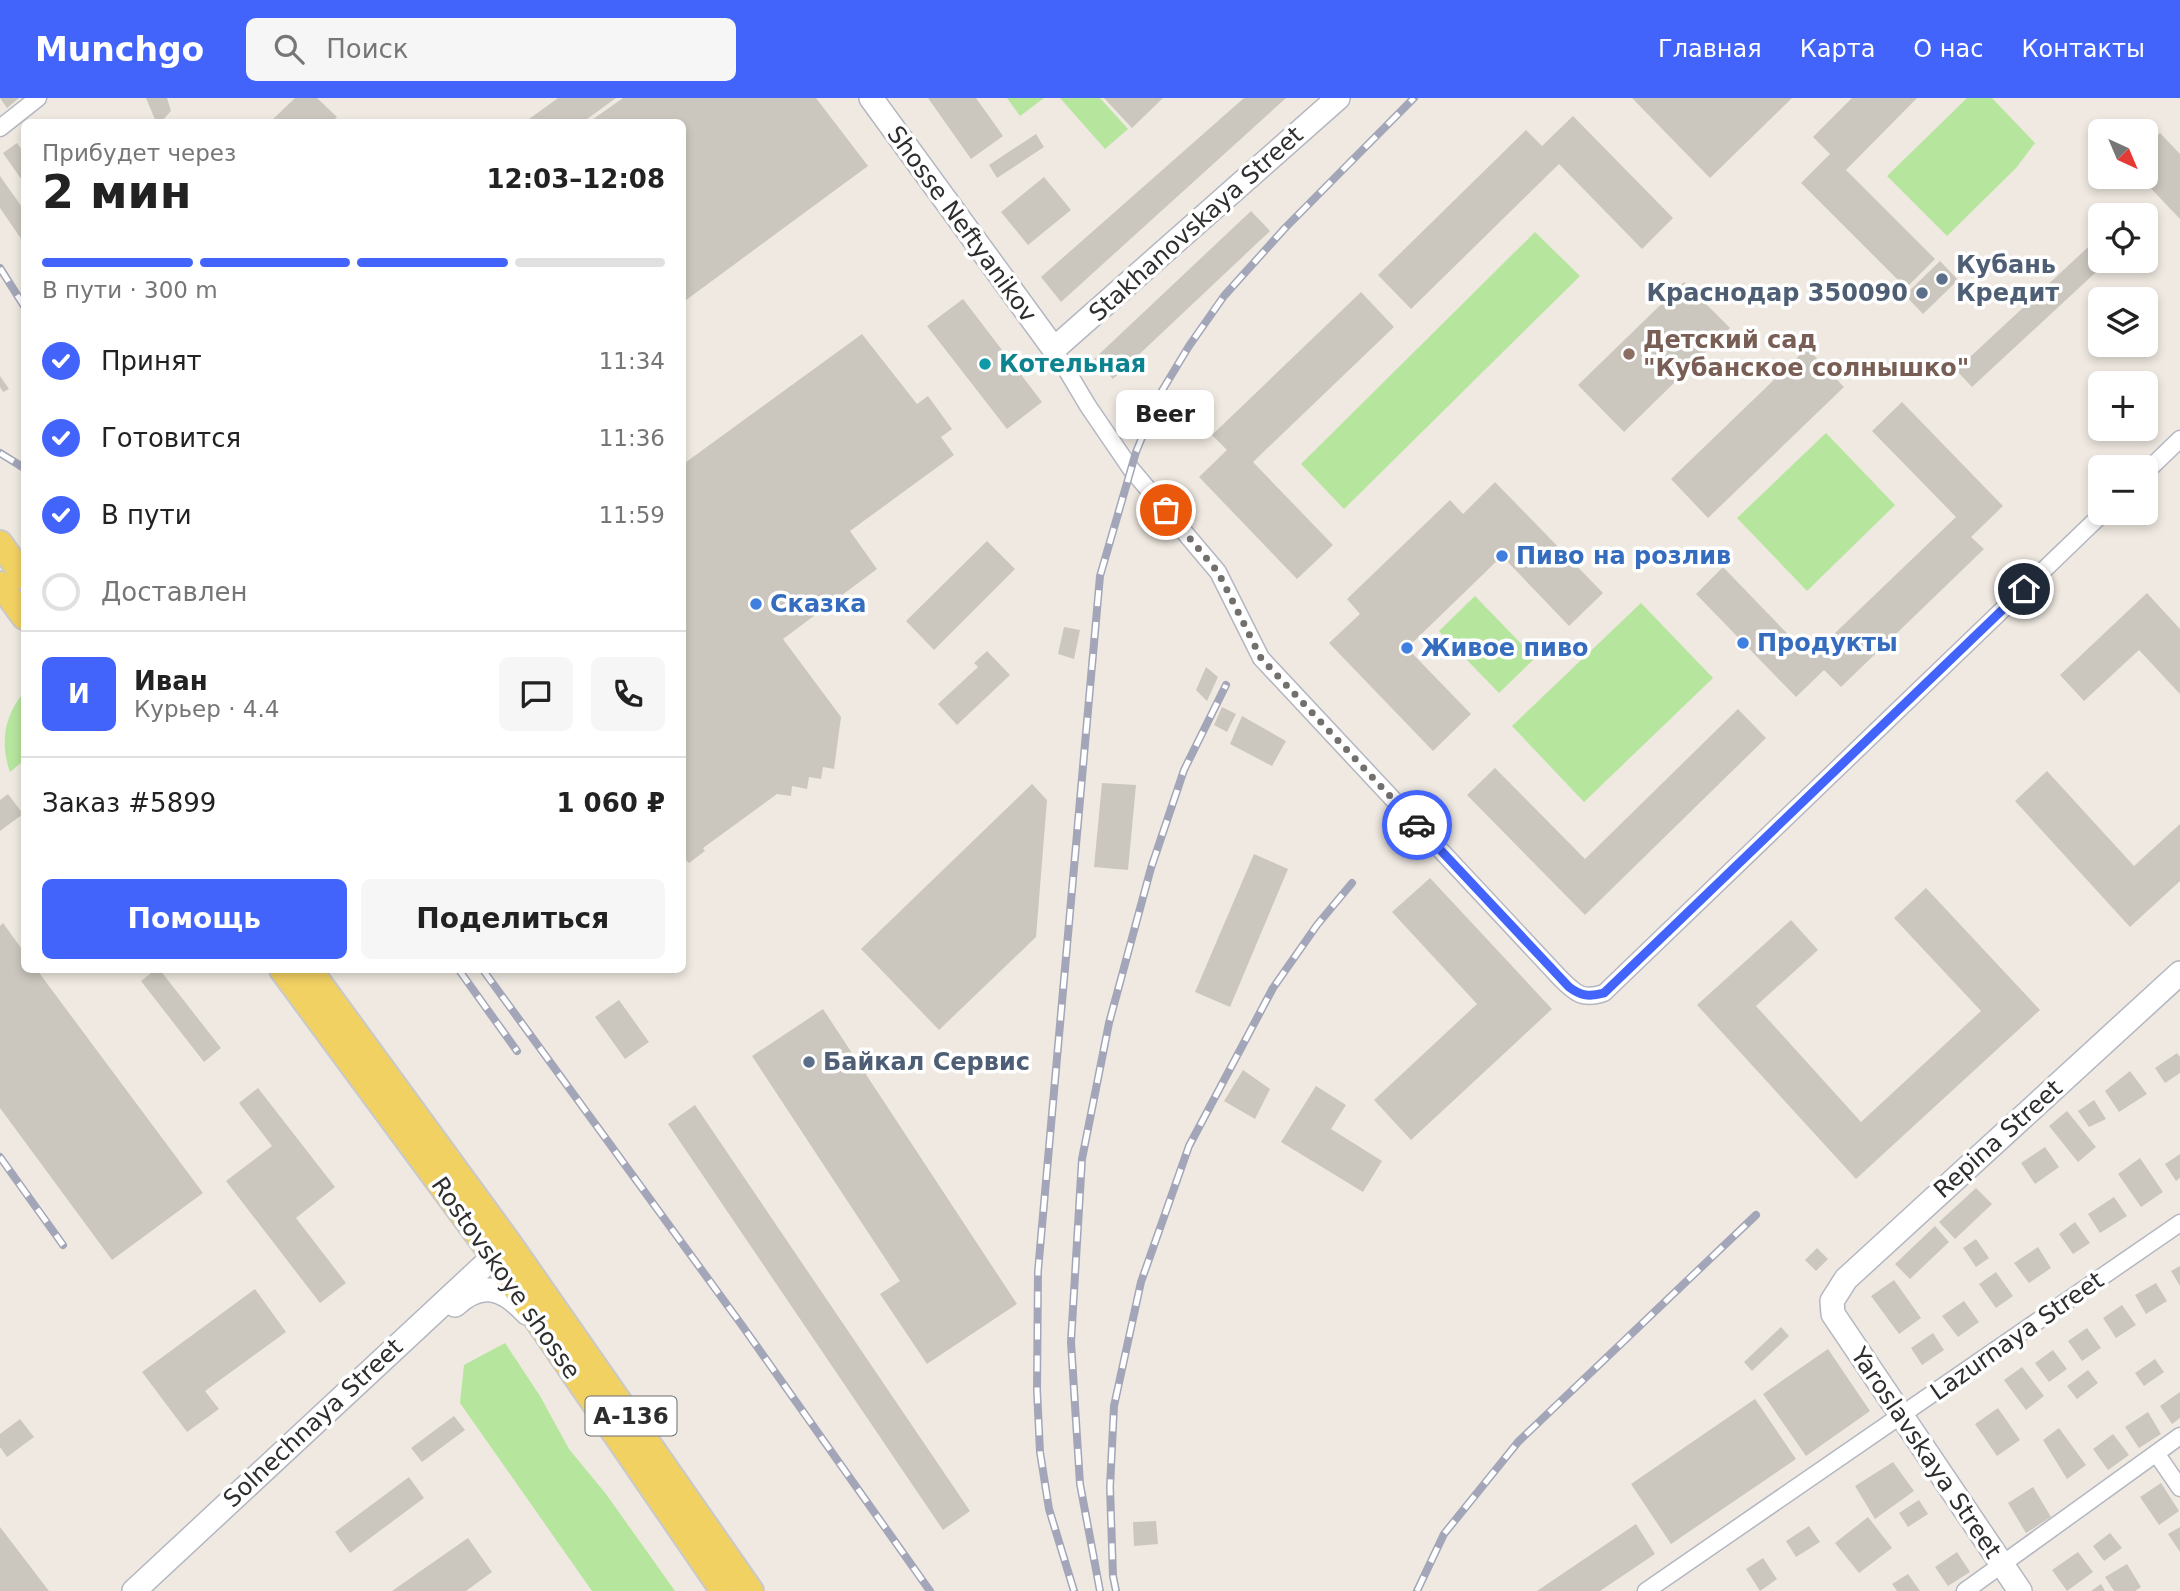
<!DOCTYPE html>
<html lang="ru">
<head>
<meta charset="utf-8">
<style>
  body { margin:0; font-family:"DejaVu Sans",sans-serif; background:#f6f6f6; color:#222; height:100vh; display:flex; flex-direction:column; font-size:26px; white-space:nowrap }
  * { box-sizing:border-box; margin:0 }
  p { font-size:23px; color:#767676 }
  .icon { flex:none; width:38px; height:38px; fill:none; stroke:currentColor; stroke-width:2; stroke-linecap:round; stroke-linejoin:round }
  .map { position:relative; flex:1; overflow:hidden }
  .sheet { position:absolute; left:21px; top:21px; width:665px; height:854px; display:flex; flex-direction:column; background:#fff; border-radius:10px; box-shadow:0 4px 10px #0003 }
  .sheet>* { flex:none }
  .needle { width:46px; rotate:136deg }
  .tools { position:absolute; left:2088px; top:21px; display:grid; gap:14px }
  .tools a { display:grid; place-items:center; width:70px; height:70px; border-radius:10px; background:#fff; box-shadow:0 4px 10px #0003; font-size:35px }
  .pin { position:absolute; display:grid; place-items:center; width:60px; height:60px; color:#fff; margin:-30px; border:4px solid #fff; border-radius:50%; box-shadow:0 2px 7px #0007 }
  .courier { position:absolute; display:grid; place-items:center; width:70px; height:70px; margin:-35px; border:5px solid #4264fb; border-radius:50%; background:#fff; color:#222; box-shadow:0 2px 9px #0007 }
  .bubble { position:absolute; height:49px; border-radius:10px; background:#fff; box-shadow:0 4px 10px #0003; font-size:23px; font-weight:700; line-height:49px; text-align:center }
  .overview em { font-style:normal; font-weight:700 }
  .overview div { display:flex; flex-direction:column-reverse }
  .overview { display:flex; align-items:center; justify-content:space-between; height:119px; padding:0 21px }
  h1 { font-size:46px; font-weight:700; line-height:52px }
  .bar { display:grid; grid-template-columns:repeat(4,1fr); gap:10px 7px; align-content:center; height:84px; padding:0 21px }
  .bar i { height:9px; border-radius:5px; background:#e0e0e0 }
  .bar .on { background:#4264fb }
  .bar p { grid-column:span 4 }
  .line { display:flex; align-items:center; gap:18px; padding:0 21px; border-top:2px solid #e0e0e0 }
  .line div { flex:1 }
  .round { display:grid; place-items:center; flex:none; width:74px; height:74px; border-radius:10px; background:#f6f6f6 }
  ol { padding:0 21px; list-style:none }
  li { display:flex; align-items:center; gap:21px; height:77px }
  li p { margin-inline-start:auto }
  li .icon { padding:7px; border-radius:50%; background:#4264fb; color:#fff; stroke-width:4 }
  li:last-child { color:#767676 }
  li i { width:38px; height:38px; border:4px solid #e0e0e0; border-radius:50% }
  .button { display:flex; gap:14px; margin-top:auto; padding:14px 21px }
  .button a { flex:1; height:80px; border-radius:10px; background:#4264fb; color:#fff; font-size:28px; font-weight:700; line-height:80px; text-align:center }
  .button a+a { background:#f6f6f6; color:#222 }
  header { display:flex; align-items:center; gap:42px; box-sizing:border-box; height:98px; padding:0 35px; background:#4264fb; color:#fff }
  header strong { font-size:33px }
  nav { display:flex; gap:38px; margin-inline-start:auto; font-size:24px }
  .search { width:490px; height:63px; background:#f6f6f6; display:flex; align-items:center; gap:18px; box-sizing:border-box; padding:0 24px; border-radius:10px; color:#767676; font-size:26px }
  .map>svg:first-child { display:block }
  .green { fill:#b6e59e }
  .building { fill:#cbc7bf }
  .lines { fill:none; stroke-linecap:round; stroke-linejoin:round }
  .street-casing { stroke:#b4b7c1; stroke-width:19 }
  .secondary-casing { stroke:#b4b7c1; stroke-width:26 }
  .primary-casing { stroke:#c9c9c9; stroke-width:28 }
  .street { stroke:#fff; stroke-width:16 }
  .secondary { stroke:#fff; stroke-width:23 }
  .primary { stroke:#f2d163; stroke-width:24 }
  .rail-casing { stroke:#a3a6b8; stroke-width:8 }
  .rail { stroke:#fff; stroke-width:5; stroke-dasharray:16; stroke-linecap:butt }
  .done { stroke:#726f6d; stroke-width:7; stroke-dasharray:0 12.6 }
  .route { stroke:#4264fb; stroke-width:9 }
  .service-dot { fill:#5c6f8a; stroke:#fff; stroke-width:2.5 }
  .education-dot { fill:#8d6e63; stroke:#fff; stroke-width:2.5 }
  .culture-dot { fill:#0f9aa8; stroke:#fff; stroke-width:2.5 }
  .shop-dot { fill:#3f7fe0; stroke:#fff; stroke-width:2.5 }
  .labels { text-anchor:middle; dominant-baseline:central; stroke-width:7; stroke-linejoin:round; paint-order:stroke }
  .shield { fill:#fff; stroke:#6d6d6d; stroke-width:2 }
  .shield-label { font-size:23px; font-weight:bold; fill:#2e2e2e }
  .street-label { font-size:24px; fill:#2e2e2e; stroke:#fff }
  .service-label { font-size:24px; font-weight:bold; fill:#4e5e75; stroke:#fff; text-anchor:start }
  .education-label { font-size:24px; font-weight:bold; fill:#785e54; stroke:#fff; text-anchor:start }
  .culture-label { font-size:24px; font-weight:bold; fill:#0d838f; stroke:#fff; text-anchor:start }
  .shop-label { font-size:24px; font-weight:bold; fill:#366cbe; stroke:#fff; text-anchor:start }
</style>
</head>
<body>
<header>
<strong>Munchgo</strong>
<div class="search"><svg class="icon" aria-label="search" viewBox="0 0 24 24"><circle cx="10" cy="10" r="6"/><path d="M15 15l6 6"/></svg>Поиск</div>
<nav><a>Главная</a><a>Карта</a><a>О нас</a><a>Контакты</a></nav>
</header>
<div class="map">
<svg width="2180" height="1493" viewBox="0 0 2180 1493">
  <rect width="100%" height="100%" fill="#efe9e1"/>
  <path class="green" d="M1007,0H1044L1020,18Z
    M1060,0H1100L1128,31L1105,51Z
    M1967,0H1992L2035,45L2016,70L1947,138L1887,78Z
    M1535,134L1580,178L1344,411L1301,366Z
    M1826,335L1895,407L1807,493L1737,420Z
    M1475,498L1535,560L1499,595L1439,533Z
    M1641,505L1713,580L1584,704L1512,628Z
    M24,594V666L22,664L10,674C0,645 4,618 24,594Z
    M505,1245L540,1298L569,1351L606,1396L675,1493H592L460,1305L464,1267Z"/>
  <path class="building" d="M0,0H19L7,10Z
    M146,0H167L171,13L161,24H156Z
    M295,0H317L337,19L332,24H270Z
    M558,0H616L583,24H525Z
    M623,0H816L868,68L682,205V24H589Z
    M928,0H976L1003,38L971,61Z
    M1104,0H1163L1132,30Z
    M1244,0H1286L1061,204L1041,179Z
    M1632,0H1792L1710,80Z
    M1852,0H1917L1846,72L1935,161L1906,190L1801,85L1830,56L1813,39Z
    M1573,18L1673,120L1642,151L1559,66L1411,211L1378,177L1526,32L1542,48Z
    M2160,35L2180,56V121L2140,79H2146V49Z
    M1036,36L1044,49L997,80L989,67Z
    M17,45L24,55V85L3,55Z
    M0,78L24,112V145L0,110Z
    M1044,79L1071,112L1028,147L1001,114Z
    M1251,113L1270,133L1113,281L1094,261Z
    M2100,138V163H2108L1972,289L1956,272Z
    M1940,163L1958,182L1923,216L1905,197Z
    M1684,184L1730,230L1624,334L1578,287Z
    M1361,194L1394,229L1253,364L1333,447L1297,481L1199,379L1227,352L1212,337Z
    M963,201L1042,304L1007,331L927,228Z
    M862,236L917,306L928,298L952,331L941,339L954,357L850,433L877,471L783,541L841,619L834,671L823,669L821,681L809,679L807,691L792,688L791,698L777,696L703,750L705,753L689,765L686,762L682,764V367Z
    M1807,250L1844,289L1708,420L1671,381Z
    M0,278L9,291L3,294L0,289Z
    M1902,304L2003,408L1971,439L1984,451L1841,589L1824,572L1796,599L1696,496L1723,469L1810,559L1956,419L1872,333Z
    M1495,384L1603,495L1569,528L1502,458L1407,550L1471,616L1433,653L1329,545L1360,516L1347,501L1450,402L1463,416Z
    M987,443L1015,471L934,552L906,523Z
    M2147,495L2180,531V596L2139,552L2084,603L2060,577Z
    M1064,529L1080,532L1074,561L1058,556Z
    M987,553L1010,577L957,627L938,606L978,569L974,565Z
    M1206,569L1218,579L1207,603L1196,592Z
    M1222,609L1236,616L1227,634L1214,627Z
    M1738,611L1766,640L1585,817L1467,697L1495,670L1585,761Z
    M1242,618L1286,643L1272,668L1230,646Z
    M2047,673L2134,768L2180,726V783L2130,829L2015,703Z
    M1102,685L1136,687L1128,772L1094,769Z
    M1032,686L1047,702L1036,839L939,932L861,851Z
    M8,696L23,716L0,733V702Z
    M1254,756L1288,771L1230,909L1195,894Z
    M1430,780L1552,911L1411,1042L1374,1002L1477,906L1392,814Z
    M1926,790L2040,912L1856,1081L1697,907L1791,822L1818,852L1756,908L1861,1024L1981,913L1894,820Z
    M3,825L24,854V872H37L203,1095L112,1162L0,1010V828Z
    M155,872H160L221,950L204,964L141,883Z
    M619,902L649,944L625,961L595,919Z
    M823,911L1017,1206L927,1266L880,1196L900,1183L752,958Z
    M2177,955L2180,959V975L2165,985L2155,970Z
    M1243,972L1270,991L1255,1021L1224,1003Z
    M2130,973L2147,996L2119,1014L2105,993Z
    M1316,988L1346,1007L1331,1031L1382,1063L1363,1094L1281,1044Z
    M258,990L335,1089L296,1120L346,1185L320,1205L226,1083L272,1048L239,1005Z
    M2094,1002L2106,1021L2089,1029L2078,1013Z
    M695,1007L970,1413L943,1432L668,1026Z
    M2067,1013L2096,1049L2078,1064L2049,1028Z
    M2045,1049L2059,1069L2035,1086L2021,1065Z
    M2180,1056V1080L2176,1083L2165,1066Z
    M2140,1060L2163,1094L2141,1109L2118,1076Z
    M1976,1090L1992,1106L1955,1141L1939,1124Z
    M2114,1099L2127,1118L2100,1135L2088,1116Z
    M2075,1124L2090,1145L2073,1156L2059,1136Z
    M1935,1128L1949,1144L1910,1181L1895,1166Z
    M1976,1141L1989,1160L1976,1169L1963,1150Z
    M2038,1149L2051,1170L2029,1185L2014,1165Z
    M1817,1150L1828,1161L1816,1173L1805,1162Z
    M2180,1168V1188L2171,1173Z
    M1996,1174L2013,1198L1996,1210L1979,1186Z
    M1894,1182L1921,1220L1899,1236L1871,1198Z
    M2156,1185L2167,1203L2146,1216L2135,1197Z
    M255,1191L286,1234L205,1293L219,1311L187,1334L142,1274Z
    M1964,1203L1979,1224L1958,1239L1942,1218Z
    M2122,1207L2136,1227L2116,1240L2103,1220Z
    M1781,1229L1789,1238L1752,1273L1744,1264Z
    M2087,1230L2101,1250L2082,1263L2068,1243Z
    M1933,1235L1944,1252L1922,1267L1911,1250Z
    M1828,1251L1870,1313L1806,1358L1763,1296Z
    M2053,1252L2067,1271L2049,1284L2035,1265Z
    M2155,1261L2164,1274L2144,1288L2135,1275Z
    M2022,1269L2044,1298L2026,1312L2004,1282Z
    M2088,1272L2098,1285L2077,1301L2067,1288Z
    M2180,1294V1320L2172,1326L2160,1308Z
    M1755,1301L1796,1361L1671,1446L1631,1386Z
    M1998,1310L2020,1342L1997,1358L1975,1326Z
    M2148,1314L2161,1336L2139,1350L2125,1329Z
    M454,1318L465,1332L422,1364L411,1350Z
    M20,1321L34,1339L7,1359L0,1349V1336Z
    M2059,1330L2086,1367L2067,1381L2043,1342Z
    M2113,1336L2129,1357L2108,1372L2093,1351Z
    M1893,1364L1914,1393L1875,1421L1855,1388Z
    M409,1379L424,1400L350,1455L335,1434Z
    M2161,1385L2179,1413L2159,1427L2140,1399Z
    M2033,1389L2051,1419L2026,1435L2008,1405Z
    M1919,1402L1928,1416L1908,1429L1899,1415Z
    M1868,1419L1892,1450L1859,1475L1835,1445Z
    M1156,1423L1158,1446L1134,1448L1133,1424Z
    M1636,1426L1655,1456L1600,1493H1537Z
    M1809,1428L1820,1444L1796,1459L1786,1443Z
    M0,1429L49,1493H0Z
    M2180,1429V1454L2168,1436Z
    M2110,1435L2122,1450L2104,1463L2093,1448Z
    M468,1440L492,1474L466,1493H392Z
    M1957,1454L1970,1474L1948,1488L1935,1469Z
    M2078,1454L2093,1474L2067,1493L2052,1472Z
    M1763,1460L1777,1481L1760,1493L1746,1471Z
    M2127,1466L2141,1489L2135,1493H2114L2105,1479Z
    M1908,1476L1920,1493H1897L1892,1486Z
    M2101,1486L2105,1493H2091Z"/>
  <g class="lines">
    <defs>
      <path id="street" d="M0,30L38,0
        M1054,251L1088,308L1131,371L1218,474L1261,560L1561,881C1576,896 1583,902 1604,895L2103,415
        M2146,374L2180,341
        M2156,1355L2180,1390
        M1646,1493L2180,1125
        M1965,1493L2180,1338"/>
      <path id="secondary" d="M871,0L1054,251L1338,0
        M455,1207C482,1182 504,1190 527,1215
        M134,1493L506,1147
        M2020,1493L1833,1216L1832,1203L1846,1181L2180,875"/>
      <path id="primary" d="M0,445L24,479
        M0,486L24,519
        M282,872L493,1158L723,1493
        M310,872L509,1145L751,1493"/>
    </defs>
    <use href="#street" class="street-casing"/>
    <use href="#secondary" class="secondary-casing"/>
    <use href="#primary" class="primary-casing"/>
    <use href="#street" class="street"/>
    <use href="#secondary" class="secondary"/>
    <use href="#primary" class="primary"/>
    <defs>
      <path id="rail" d="M0,170L24,208
        M0,355L24,370
        M459,872L517,953
        M483,872L741,1226L930,1493
        M0,1059L63,1147
        M1074,1493L1049,1411L1040,1354L1037,1292L1038,1173L1100,478L1136,354L1160,296L1189,248L1224,198L1286,129L1414,0
        M1100,1493L1080,1386L1071,1244L1082,1061L1109,925L1151,770L1184,672L1226,587
        M1116,1493L1113,1478L1110,1389L1114,1308L1141,1184L1189,1048L1273,890L1317,827L1352,785
        M1417,1493L1444,1436L1518,1344L1756,1117"/>
    </defs>
    <use href="#rail" class="rail-casing"/>
    <use href="#rail" class="rail"/>
  </g>
  <g class="lines">
    <path class="done" d="M1166,412L1218,474L1261,560L1417,727"/>
    <path class="route" d="M1417,727L1569,889C1581,898 1589,899 1604,895L2024,491"/>
  </g>
  <g class="service-dot">
    <circle cx="1942" cy="181" r="7"/>
    <circle cx="1922" cy="195" r="7"/>
    <circle cx="809" cy="964" r="7"/>
  </g>
  <circle class="education-dot" cx="1629" cy="256" r="7"/>
  <circle class="culture-dot" cx="985" cy="266" r="7"/>
  <g class="shop-dot">
    <circle cx="1502" cy="458" r="7"/>
    <circle cx="756" cy="506" r="7"/>
    <circle cx="1743" cy="545" r="7"/>
    <circle cx="1407" cy="550" r="7"/>
  </g>
  <g class="labels">
    <rect class="shield" x="585.5" y="1298.5" width="91" height="39" rx="5"/>
    <g class="shield-label">
      <text x="631" y="1318">А-136</text>
    </g>
    <g class="street-label">
      <text transform="translate(962 126) rotate(54)">Shosse Neftyanikov</text>
      <text transform="translate(1196 126) rotate(-42)">Stakhanovskaya Street</text>
      <text transform="translate(1998 1041) rotate(-42)">Repina Street</text>
      <text transform="translate(506 1180) rotate(55)">Rostovskoye shosse</text>
      <text transform="translate(2017 1238) rotate(-35)">Lazurnaya Street</text>
      <text transform="translate(313 1325) rotate(-43)">Solnechnaya Street</text>
      <text transform="translate(1926 1355) rotate(56)">Yaroslavskaya Street</text>
    </g>
    <g class="service-label">
      <text x="1956" y="167">Кубань<tspan x="1956" dy="28">Кредит</tspan></text>
      <text x="1908" y="195" text-anchor="end">Краснодар 350090</text>
      <text x="823" y="964">Байкал Сервис</text>
    </g>
    <g class="education-label">
      <text x="1643" y="242">Детский сад<tspan x="1643" dy="28">"Кубанское солнышко"</tspan></text>
    </g>
    <g class="culture-label">
      <text x="999" y="266">Котельная</text>
    </g>
    <g class="shop-label">
      <text x="1516" y="458">Пиво на розлив</text>
      <text x="770" y="506">Сказка</text>
      <text x="1757" y="545">Продукты</text>
      <text x="1421" y="550">Живое пиво</text>
    </g>
  </g>
</svg>
<div class="tools">
<a><svg class="needle" viewBox="-14 -14 28 28"><path d="M0-13l5 13h-10z" fill="#e53935"/><path d="M0 13l5-13h-10z" fill="#767676"/></svg></a>
<a><svg class="icon" aria-label="locate" viewBox="0 0 24 24"><circle cx="12" cy="12" r="6"/><path d="M12 2v4M12 18v4M2 12h4M18 12h4"/></svg></a>
<a><svg class="icon" aria-label="layers" viewBox="0 0 24 24"><path d="M12 4l9 5-9 5-9-5zM3 14l9 5 9-5"/></svg></a>
<a>+</a>
<a>−</a>
</div>
<div class="pin" style="left:1166px;top:412px;background:#ea580c"><svg class="icon" aria-label="bag" viewBox="0 0 24 24"><path d="M5 8h14l-1 12H6zM9 8a3 3 0 0 1 6 0"/></svg></div>
<div class="pin" style="left:2024px;top:491px;background:#1f2937"><svg class="icon" aria-label="home" viewBox="0 0 24 24"><path d="M3 11l9-7 9 7M6 9v11h12V9"/></svg></div>
<div class="courier" style="left:1417px;top:727px"><svg class="icon" aria-label="car" viewBox="0 0 24 24"><path d="M5 17H2v-5l4-1 3-4h7l3 4 3 1v5h-3M9 17h6M6 11h13"/><circle cx="7" cy="17" r="2"/><circle cx="17" cy="17" r="2"/></svg></div>
<div class="bubble" style="left:1116px;top:292px;width:98px">Beer</div>
<section class="sheet">
<div class="overview"><div><h1>2 мин</h1><p>Прибудет через</p></div><em>12:03–12:08</em></div>
<div class="bar"><i class="on"></i><i class="on"></i><i class="on"></i><i></i><p>В пути · 300 m</p></div>
<ol>
<li><svg class="icon" aria-label="check" viewBox="0 0 24 24"><path d="M5 12l5 5 9-10"/></svg>Принят<p>11:34</p></li>
<li><svg class="icon" aria-label="check" viewBox="0 0 24 24"><path d="M5 12l5 5 9-10"/></svg>Готовится<p>11:36</p></li>
<li><svg class="icon" aria-label="check" viewBox="0 0 24 24"><path d="M5 12l5 5 9-10"/></svg>В пути<p>11:59</p></li>
<li><i></i>Доставлен</li>
</ol>
<div class="line" style="height:126px"><b class="round" style="background:#4264fb;color:#fff">И</b><div><b>Иван</b><p>Курьер · 4.4</p></div><a class="round"><svg class="icon" aria-label="chat" viewBox="0 0 24 24"><path d="M4 5h16v11H9l-5 4z"/></svg></a><a class="round"><svg class="icon" aria-label="phone" viewBox="0 0 24 24"><path d="M5 4h4l2 5-3 2q2 4 5 5l2-3 5 2v4C11 20 4 13 5 4z"/></svg></a></div>
<div class="line" style="height:91px"><div>Заказ #5899</div><b>1 060 ₽</b></div>
<div class="button"><a>Помощь</a><a>Поделиться</a></div>
</section>
</div>
</body>
</html>
